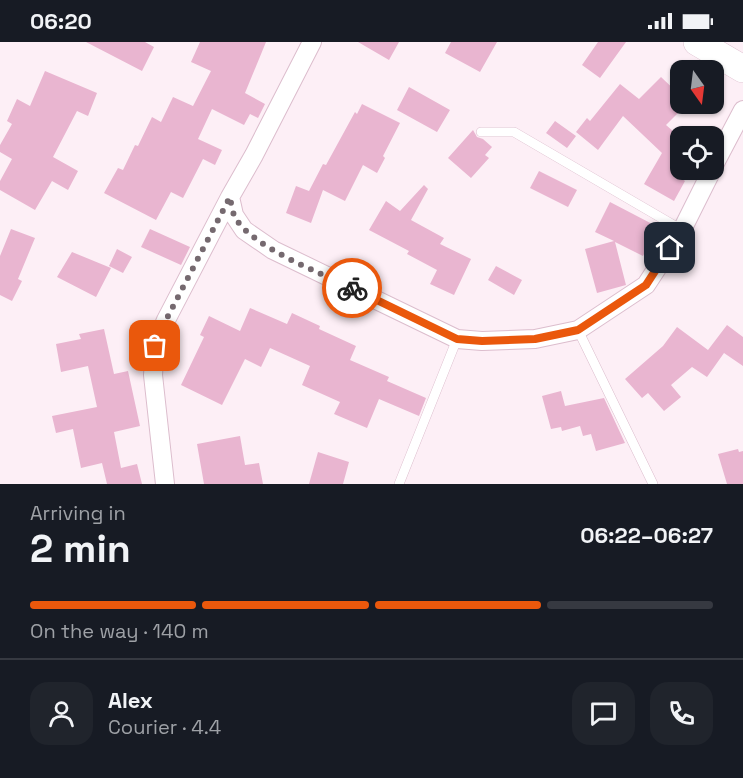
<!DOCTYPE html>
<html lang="en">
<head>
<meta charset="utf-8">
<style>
  body { margin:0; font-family:"Space Grotesk",sans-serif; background:#20242c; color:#f1f3f6; height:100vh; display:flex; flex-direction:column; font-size:22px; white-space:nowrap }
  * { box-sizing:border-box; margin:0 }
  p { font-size:20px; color:#9ea1a6 }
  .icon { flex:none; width:33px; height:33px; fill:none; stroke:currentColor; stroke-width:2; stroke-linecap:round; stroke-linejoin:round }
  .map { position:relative; height:442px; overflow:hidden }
  .sheet { display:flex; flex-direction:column; background:#171b24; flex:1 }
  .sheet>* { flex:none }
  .needle { width:39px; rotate:166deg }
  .tools { position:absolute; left:670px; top:18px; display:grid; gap:12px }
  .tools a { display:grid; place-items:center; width:54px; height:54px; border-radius:12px; background:#171b24; box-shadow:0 2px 4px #0004; font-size:30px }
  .pin { position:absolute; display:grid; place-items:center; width:51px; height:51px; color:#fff; margin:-26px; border-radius:12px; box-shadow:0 3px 9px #0006 }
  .courier { position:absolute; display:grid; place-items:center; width:60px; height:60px; margin:-30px; border:4px solid #ea580c; border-radius:50%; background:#fff; color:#222; box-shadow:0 2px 8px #0007 }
  .headline em { font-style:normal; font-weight:700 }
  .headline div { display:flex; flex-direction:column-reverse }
  .headline { display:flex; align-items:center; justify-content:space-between; height:102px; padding:0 30px }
  h1 { font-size:39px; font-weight:700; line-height:45px }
  .bar { display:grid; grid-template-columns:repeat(4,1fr); gap:9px 6px; align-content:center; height:72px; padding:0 30px }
  .bar i { height:8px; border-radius:4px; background:#363941 }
  .bar .selected { background:#ea580c }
  .bar p { grid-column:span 4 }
  .line { display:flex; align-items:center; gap:15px; padding:0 30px; border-top:2px solid #363941 }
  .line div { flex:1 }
  .round { display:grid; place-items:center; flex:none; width:63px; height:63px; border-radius:18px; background:#20242c }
  .status { display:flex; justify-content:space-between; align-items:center; height:42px; padding:0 30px; background:#171b24; direction:ltr }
  .status svg { height:16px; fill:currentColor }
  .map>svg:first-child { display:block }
  .building { fill:#e9b5d0 }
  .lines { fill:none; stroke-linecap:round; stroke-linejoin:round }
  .service-casing { stroke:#dcbdcd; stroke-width:10 }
  .minor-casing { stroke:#dcbdcd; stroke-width:20 }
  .secondary-casing { stroke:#dcbdcd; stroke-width:28 }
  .service { stroke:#fff; stroke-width:9 }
  .minor { stroke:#fff; stroke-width:18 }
  .secondary { stroke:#fff; stroke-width:27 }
  .done { stroke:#75696f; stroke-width:6; stroke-dasharray:0 10.8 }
  .route { stroke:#ea580c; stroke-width:8 }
</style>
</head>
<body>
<div class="status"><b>06:20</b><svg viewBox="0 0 49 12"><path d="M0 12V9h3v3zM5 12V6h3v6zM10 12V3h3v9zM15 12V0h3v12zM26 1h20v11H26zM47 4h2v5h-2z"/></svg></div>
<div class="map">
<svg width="743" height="442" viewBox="0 0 743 442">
  <rect width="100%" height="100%" fill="#fdeff6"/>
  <path class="building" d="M86,0H145L154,5L142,29Z
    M200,0H266L245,51L265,62L258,76L250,72L244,83L212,67L198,97L222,108L215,123L203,117L183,156L171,150L156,178L104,151L118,126L123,128L135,103L138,104L152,75L161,80L173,55L193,64L211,29L191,20Z
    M358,0H399L389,18Z
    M451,0H497L480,30L445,11Z
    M598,0H626L600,36L582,23Z
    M45,29L97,51L88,74L77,69L53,115L78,129L68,148L52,139L35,168L0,148V139L12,117L0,110V103L12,82L7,79L17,57L30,64Z
    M661,35L681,54V62H687L666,83L681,96V136L685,139L674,159L644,142L662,111L623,74L598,108L576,90L587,76L590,79L620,42L639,57Z
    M409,45L450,68L437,90L397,68Z
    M362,62L400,81L383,114L385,116L377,131L363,123L345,159L323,148L311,181L286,171L296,144L309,149L323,122L326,123L355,70L357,72Z
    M555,79L576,94L567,106L546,91Z
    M473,88L477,95L483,97L492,105L485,113L489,116L471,136L448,116Z
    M539,129L577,148L568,165L530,146Z
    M424,143L428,147L411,178L444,196L440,202L471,217L454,253L430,242L437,228L407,212L409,209L369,188L386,159L400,169Z
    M610,160L658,185L643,214L615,200L626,243L597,251L585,207L614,199L595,190Z
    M11,187L35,196L18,237L22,239L12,259L0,253V214Z
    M150,187L190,205L181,223L141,205Z
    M117,207L132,215L123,231L109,224Z
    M72,210L111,226L96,255L57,235Z
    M496,224L522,238L514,253L488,238Z
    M250,266L287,282L292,271L320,284L319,287L356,304L350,318L389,335L387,339L426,356L419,374L379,357L367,386L334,372L340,360L302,343L310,324L270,306L261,325L245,317L222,363L181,343L204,295L200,293L209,274L240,289Z
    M727,283L743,295V324L724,311L707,335L692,325L671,343L681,355L664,369L648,351L642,356L625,337L663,304L677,285L708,308Z
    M104,287L114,332L128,329L140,384L114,390L121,426L137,422L142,442H107L102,421L81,426L73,387L56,391L52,374L97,365L88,324L61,330L56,302L81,297L79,292Z
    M561,349L565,364L604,356L625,401L596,409L591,392L583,394L580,384L562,389L561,385L551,387L542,354Z
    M240,394L245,423L259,421L263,442H204L197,402Z
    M738,407L739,410L743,409V442H727L718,412Z
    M318,410L349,420L343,442H309Z"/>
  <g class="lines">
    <defs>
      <path id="service" d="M481,90H514L682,188
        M578,288L653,442
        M399,442L457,297"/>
      <path id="minor" d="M312,0L254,113L230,155L234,173L244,188L273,208L457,297L482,299L535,297L578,288L646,243L682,188L712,128
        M714,123L743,68
        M165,442L153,333L155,304L166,278L230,155"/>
      <path id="secondary" d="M697,0L743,27"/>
    </defs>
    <use href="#service" class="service-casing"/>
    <use href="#minor" class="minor-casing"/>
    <use href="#secondary" class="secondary-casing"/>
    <use href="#service" class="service"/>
    <use href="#minor" class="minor"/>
    <use href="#secondary" class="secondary"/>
  </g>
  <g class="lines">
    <path class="done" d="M155,304L166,278L230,155C231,161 232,168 234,173C248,204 321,231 352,246"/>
    <path class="route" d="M352,246L457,297L482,299L535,297L578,288L646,243L670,206"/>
  </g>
</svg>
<div class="tools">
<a><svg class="needle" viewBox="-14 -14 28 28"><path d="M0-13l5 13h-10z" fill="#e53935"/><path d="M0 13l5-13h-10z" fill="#9ea1a6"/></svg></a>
<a><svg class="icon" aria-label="locate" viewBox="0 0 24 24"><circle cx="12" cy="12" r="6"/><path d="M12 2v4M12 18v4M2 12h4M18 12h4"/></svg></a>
</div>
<div class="pin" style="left:155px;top:304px;background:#ea580c"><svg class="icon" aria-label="bag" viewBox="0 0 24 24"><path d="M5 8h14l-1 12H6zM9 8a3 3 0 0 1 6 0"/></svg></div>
<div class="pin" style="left:670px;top:206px;background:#1f2937"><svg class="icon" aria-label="home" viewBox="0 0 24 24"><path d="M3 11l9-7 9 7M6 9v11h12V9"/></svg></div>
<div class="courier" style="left:352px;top:246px"><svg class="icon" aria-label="bike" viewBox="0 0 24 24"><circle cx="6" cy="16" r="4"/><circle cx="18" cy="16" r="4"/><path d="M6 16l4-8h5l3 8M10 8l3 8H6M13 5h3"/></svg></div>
</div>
<section class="sheet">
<div class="headline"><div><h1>2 min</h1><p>Arriving in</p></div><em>06:22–06:27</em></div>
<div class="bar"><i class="selected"></i><i class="selected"></i><i class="selected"></i><i></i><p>On the way · 140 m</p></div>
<div class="line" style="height:108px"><a class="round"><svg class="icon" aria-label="person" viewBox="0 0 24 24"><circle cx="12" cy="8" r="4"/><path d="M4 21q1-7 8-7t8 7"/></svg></a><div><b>Alex</b><p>Courier · 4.4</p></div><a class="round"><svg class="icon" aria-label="chat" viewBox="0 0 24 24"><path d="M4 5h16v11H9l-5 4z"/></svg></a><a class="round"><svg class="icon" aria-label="phone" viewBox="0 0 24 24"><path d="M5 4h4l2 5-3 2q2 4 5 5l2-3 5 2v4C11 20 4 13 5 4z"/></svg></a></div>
</section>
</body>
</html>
